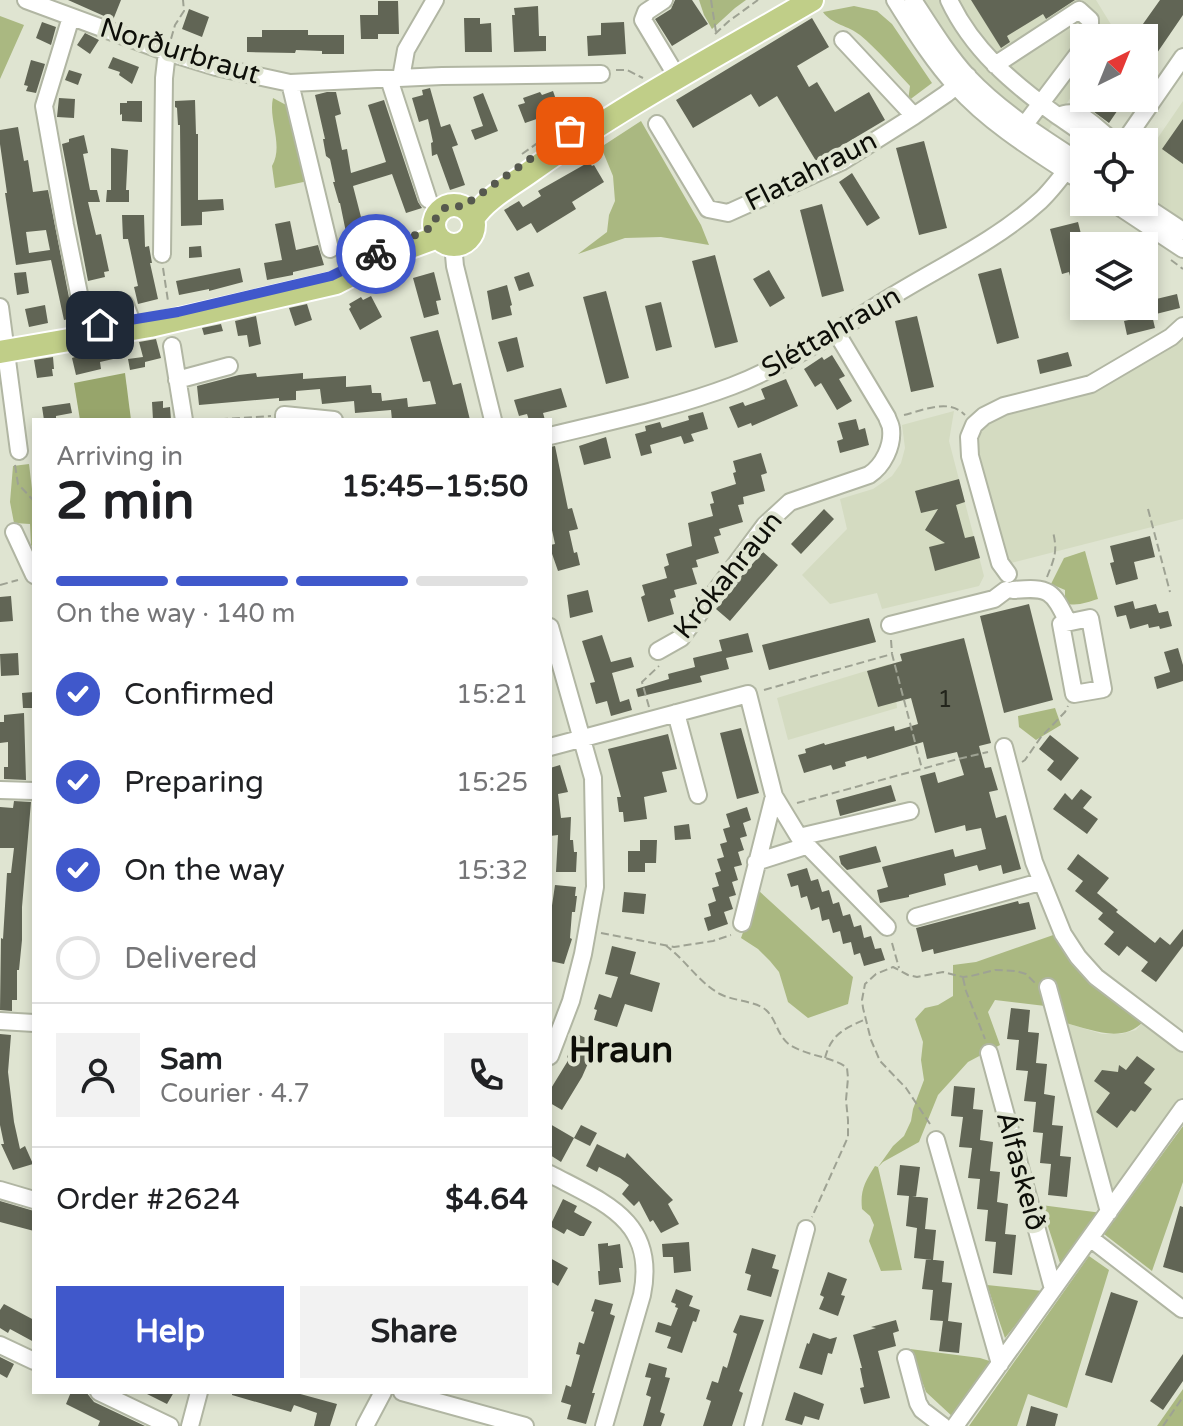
<!DOCTYPE html>
<html lang="en">
<head>
<meta charset="utf-8">
<style>
  body { margin:0; font-family:"Varela Round",sans-serif; background:#f2f2f2; color:#202124; height:100vh; display:flex; flex-direction:column; font-size:30px; white-space:nowrap }
  * { box-sizing:border-box; margin:0 }
  p { font-size:26px; color:#757577 }
  .icon { flex:none; width:44px; height:44px; fill:none; stroke:currentColor; stroke-width:2; stroke-linecap:round; stroke-linejoin:round }
  .map { position:relative; flex:1; overflow:hidden }
  .sheet { position:absolute; left:32px; top:418px; width:520px; height:976px; display:flex; flex-direction:column; background:#fff; border-radius:0px; box-shadow:0 4px 12px #0003 }
  .sheet>* { flex:none }
  .needle { width:52px; rotate:43deg }
  .buttons { position:absolute; left:1070px; top:24px; display:grid; gap:16px }
  .buttons a { display:grid; place-items:center; width:88px; height:88px; border-radius:0px; background:#fff; box-shadow:0 4px 12px #0003; font-size:40px }
  .pin { position:absolute; display:grid; place-items:center; width:68px; height:68px; color:#fff; margin:-34px; border-radius:16px; box-shadow:0 4px 12px #0006 }
  .courier { position:absolute; display:grid; place-items:center; width:80px; height:80px; margin:-40px; border:6px solid #4058cb; border-radius:50%; background:#fff; color:#222; box-shadow:0 2px 10px #0007 }
  .headline em { font-style:normal; font-weight:700 }
  .headline div { display:flex; flex-direction:column-reverse }
  .headline { display:flex; align-items:center; justify-content:space-between; height:136px; padding:0 24px }
  h1 { font-size:52px; font-weight:700; line-height:60px }
  .bar { display:grid; grid-template-columns:repeat(4,1fr); gap:12px 8px; align-content:center; height:96px; padding:0 24px }
  .bar i { height:10px; border-radius:6px; background:#e0e0e0 }
  .bar .current { background:#4058cb }
  .bar p { grid-column:span 4 }
  .line { display:flex; align-items:center; gap:20px; padding:0 24px; border-top:2px solid #e0e0e0 }
  .line div { flex:1 }
  .round { display:grid; place-items:center; flex:none; width:84px; height:84px; border-radius:0px; background:#f2f2f2 }
  ol { padding:0 24px; list-style:none }
  li { display:flex; align-items:center; gap:24px; height:88px }
  li p { margin-inline-start:auto }
  li .icon { padding:8px; border-radius:50%; background:#4058cb; color:#fff; stroke-width:4 }
  li:last-child { color:#757577 }
  li i { width:44px; height:44px; border:4px solid #e0e0e0; border-radius:50% }
  .cta { display:flex; gap:16px; margin-top:auto; padding:16px 24px }
  .cta a { flex:1; height:92px; border-radius:0px; background:#4058cb; color:#fff; font-size:32px; font-weight:700; line-height:92px; text-align:center }
  .cta a+a { background:#f2f2f2; color:#202124 }
  .map>svg:first-child { display:block }
  .built { fill:#d4dbc1 }
  .green { fill:#aab881 }
  .forest { fill:#97a56b }
  .building { fill:#616555; fill-rule:evenodd }
  .lines { fill:none; stroke-linecap:round; stroke-linejoin:round }
  .minor-casing { stroke:#b1b6a3; stroke-width:20 }
  .major-casing { stroke:#fff; stroke-width:26 }
  .path { stroke:#9ea293; stroke-width:2; stroke-dasharray:8 4; stroke-linecap:butt }
  .minor { stroke:#fff; stroke-width:16 }
  .major { stroke:#c0ce88; stroke-width:22 }
  .done { stroke:#56594e; stroke-width:8; stroke-dasharray:0 14.4 }
  .route { stroke:#4058cb; stroke-width:10 }
  .labels { text-anchor:middle; dominant-baseline:central; stroke-width:8; stroke-linejoin:round; paint-order:stroke }
  .number-label { font-size:24px; fill:#22241b }
  .street-label { font-size:28px; fill:#0d0e08; stroke:#dfe4d1 }
  .district-label { font-size:36px; font-weight:bold; fill:#0d0e08; stroke:#dfe4d1 }
</style>
</head>
<body>
<div class="map">
<svg width="1183" height="1426" viewBox="0 0 1183 1426">
  <rect width="100%" height="100%" fill="#dfe4d1"/>
  <path class="built" d="M904,0H1096L1115,31L1111,38H1084V78L1039,144Z
    M1183,101V241L1126,202H1144V158Z
    M1183,335V519L1007,564L977,443L979,432L984,423L992,419L1054,403L1108,381Z
    M954,411L949,441L984,576L979,586L882,609L877,593L830,604L802,575L847,529L840,499L873,489L892,476L901,463L905,448L902,425Z
    M889,664L895,686L897,708L788,740L777,698Z
    M1144,1021L1183,1048V1098L1113,1196L1066,1023L1102,1034H1121L1136,1030Z"/>
  <path class="green" d="M699,0H746L735,8L712,29L704,15Z
    M854,6L877,11L892,24L932,83L908,101L910,86C894,69 878,50 860,35C849,26 831,24 823,12Z
    M0,16L24,25L0,79Z
    M273,98L288,106L308,181L275,188L272,166C284,145 268,120 273,98Z
    M641,121L701,225L709,245L661,237L625,238L578,254L607,232L609,215L615,201L613,176L601,147Z
    M29,464L32,489H34V550L31,545L30,524L14,523L10,502L13,466Z
    M1085,551L1098,599C1088,602 1076,607 1065,603V590L1051,584L1064,558Z
    M1055,708L1061,725L1036,740L1019,727L1018,716Z
    M758,890L853,977L848,1004L808,1018L788,1002L779,972L770,961L758,949L741,938Z
    M1059,933L1144,1021C1122,1044 1093,1030 1066,1023L1062,1008L995,1000L988,1012L1000,1045L968,1062L938,1095L919,1142L883,1162L878,1167L902,1270L881,1271L869,1241L874,1225L870,1216L862,1209C860,1190 865,1182 875,1166L878,1167L893,1146L904,1136L911,1121L913,1109L924,1080L921,1060L923,1042L915,1019L925,1008L938,1005L953,996V965L976,962Z
    M1183,1126V1182L1152,1271L1104,1234Z
    M1041,1205L1102,1213L1061,1266Z
    M1089,1256L1109,1270L1067,1408L1028,1394L1017,1426H969Z
    M987,1285L1043,1291L1005,1338Z
    M910,1349L980,1358L996,1363L954,1418L926,1392Z
    M1183,1389V1426H1157Z"/>
  <path class="forest" d="M125,373L131,420H80L74,383Z"/>
  <path class="building" d="M68,0H121L113,20Z
    M675,0H692L708,24L672,46L655,19L671,9Z
    M971,0H1075L1046,19L1043,14L1007,36L1010,42L1001,48Z
    M1160,0H1183V15L1144,72V38H1133Z
    M378,1H398L399,34H378V39H361L360,15H378Z
    M538,6L539,36H546V51L514,52L512,15H515L514,8Z
    M189,9L209,17L202,37L182,29Z
    M464,18H480V24L491,23L492,52H465Z
    M812,18L829,47L797,66L809,87L817,82L835,112L869,92L885,120L816,161L777,96L759,107L751,94L693,128L676,100Z
    M42,22L56,27L51,45L36,38Z
    M624,22L626,54L588,56L587,36L601,35V23Z
    M262,30H308V35H344V54H322V51L296,50L295,53L247,52V37H262Z
    M85,33L99,40L90,54L77,45Z
    M113,57L139,67L132,84L119,75L120,72L108,68Z
    M31,60L45,64L36,93L26,91L28,86L24,85Z
    M69,70L82,74L78,85L65,80Z
    M430,88L441,127L450,124L458,145L452,147L465,185L450,190L437,154L432,156L431,143L433,142L428,119L419,122L412,98L423,95L422,90Z
    M553,91L560,111L525,123L518,105L525,103L523,98L540,92L542,95Z
    M327,92H336L341,114L335,116L342,150L347,149L351,173L386,162L368,105L384,100L418,202L422,208L406,213L392,174L353,186L361,217L365,216L371,241L349,247L340,203H339L333,182H335L330,159L326,156L323,139H325L315,95Z
    M483,93L498,131L475,140L471,130L483,126L473,97Z
    M59,98L75,99L74,118L57,117Z
    M1092,98H1126L1109,123L1086,106Z
    M195,100L196,134H198V200L223,199L224,210L202,212V225L181,226L180,125H178L177,108L175,107V101Z
    M127,101H142V122L122,121V114L120,115V103H127Z
    M1183,119V164L1162,149Z
    M18,127L24,161L28,160L33,192L48,190L73,318L64,320L51,260L16,265L5,193H7L0,144V130ZM46,230L50,250L29,253L26,232Z
    M84,135L88,153L83,154L90,190H97L100,202H88L96,235L101,234L109,271L104,272L105,277L88,281L62,144L69,142V139Z
    M924,141L947,228L919,235L896,148Z
    M111,148L128,150L126,190H129V202H106L107,190H111Z
    M589,162L592,166L594,165L604,182L572,202L576,209L537,233L531,223L517,231L504,210L519,201L523,207L541,196L538,191Z
    M852,173L880,218L867,226L839,182Z
    M822,204L844,291L822,297L800,210Z
    M122,215H144L145,247L149,246L152,263H150L158,299L138,304L134,287L138,286L128,239H123Z
    M290,221L296,250L318,245L324,265L293,272V275L267,280L264,263L282,260L275,224Z
    M1078,222L1084,246V315L1080,316L1069,272L1062,274L1050,229Z
    M201,246L202,257L189,258V247Z
    M715,255L738,342L715,348L692,261Z
    M240,268L243,282L209,291V289L179,295L176,281Z
    M1001,268L1019,338L997,344L978,274Z
    M769,270L785,298L770,307L753,279Z
    M26,272L29,293L17,295L14,273Z
    M434,272L441,300L436,301L439,314L424,318L413,278Z
    M529,272L534,286L519,291L514,277Z
    M507,285L512,305L510,306L512,315L492,320L487,291Z
    M606,291L629,378L606,384L583,297Z
    M1177,294L1180,308L1152,315L1148,301Z
    M371,296L382,317L360,330L349,309L351,307L349,304L361,297L363,300Z
    M661,302L672,347L656,351L645,306Z
    M307,304L312,320L295,326L289,308Z
    M45,305L48,323L29,327L25,309Z
    M1152,315L1155,328L1127,335L1124,321Z
    M256,316L261,344L249,347L247,335L238,336L235,321Z
    M917,316L934,387L911,392L895,321Z
    M221,324L223,331L204,335L202,328Z
    M438,330L453,385L461,383L470,420H392L391,410L355,413L354,401L322,404L320,389L296,391V400L279,401V398L199,405L197,386L239,375L256,373L257,377L303,373V379L346,376V387L371,385L372,393H381L382,401L407,398L408,407L436,404L430,381L423,382L410,337Z
    M517,337L524,367L507,372L498,342Z
    M156,339L161,358L145,362V367L130,370L128,359L143,357L139,342Z
    M119,346L122,357L100,362L101,369L76,375L72,358L75,357L74,353Z
    M1068,352L1072,366L1040,374L1037,360Z
    M832,355L845,376L839,379L852,401L837,410L821,383L815,387L804,369L822,357L824,360Z
    M53,357L54,369H52L53,376L37,378L34,360Z
    M786,379L798,406L752,426L751,423L738,428L729,407L743,402L745,406L765,399L761,389Z
    M561,388L567,407L543,413L545,420H529L527,414L519,416L514,400Z
    M163,401V408L170,407L171,420H153L152,402Z
    M70,403L72,413L56,416V420H44L42,407Z
    M703,412L708,429L691,434L694,441L684,444L681,436L650,445L652,453L641,456L635,434L646,431L645,426L660,422L662,428L689,420L688,416Z
    M856,419L859,430L865,428L869,445L840,453L837,441L843,439L838,423Z
    M606,437L611,458L584,465L579,446Z
    M555,446L568,509L572,508L578,529L569,531L574,553L577,552L580,565L558,571L550,548V545L555,544L550,521V447Z
    M761,453L767,473L761,475L765,491L743,497L744,504L738,505L743,522L719,529L721,535L714,537L719,553L696,560L698,567L692,568L697,584L674,590L676,597L670,599L674,614L648,622L641,597L645,595L642,585L667,578L664,567L669,565L666,554L692,546L688,523L713,516L710,504L714,503L711,492L736,484L733,473L736,472L733,461Z
    M959,479L965,502L956,505L965,538L974,536L980,558L935,571L929,547L945,543L925,530L938,509L921,513L915,491Z
    M824,509L834,519L801,554L791,544Z
    M1150,536L1155,557L1134,562L1138,579L1116,585L1110,563L1114,562L1110,546Z
    M763,552L778,565L730,621L716,609L738,583L736,582L738,580Z
    M588,590L593,612L570,618L567,595Z
    M11,596L13,621L0,622V597Z
    M1133,601L1135,609L1156,604L1159,613L1168,611L1172,626L1160,629L1159,626L1149,628L1148,624L1130,629L1126,615L1117,617L1114,606Z
    M1029,604L1053,700L1004,713L980,616Z
    M869,618L876,642L769,670L762,645Z
    M748,633L753,652L726,658L729,669L700,676L702,682L638,697L636,689L669,679L668,674L695,667L693,658L722,651L719,640Z
    M602,635L611,662L631,657L634,667L612,673L620,702L629,699L632,710L611,716L607,701L596,704L590,683L595,682L582,641Z
    M964,638L991,743L979,746L985,768L991,767L998,790L989,792L996,818L1006,815L1021,869L1003,874L1001,865L979,871L977,865L944,874L946,885L909,895V897L880,903L877,890L888,887L882,867L953,849L955,857L986,849L981,828L966,831L965,825L935,833L920,776L935,772L938,783L964,775L957,752L927,759L923,742L867,759L866,756L845,762L846,766L833,770L831,765L804,773L798,755L806,753L805,749L824,743L825,745L894,726L895,731L918,724L911,698L878,707L867,671L902,661L900,654Z
    M1178,648L1183,665V681L1157,689L1154,677L1170,672L1164,652Z
    M18,653L19,675L1,676L0,654Z
    M34,692V708H23L22,693Z
    M24,713L26,780L4,779V767H8V742L0,743V722H4V715Z
    M741,728L759,793L737,799L720,733Z
    M668,734L677,769L662,772L667,792L644,797L647,819L624,822L623,812H619L617,797H621L608,749Z
    M1050,735L1079,758L1061,781L1047,770L1054,761L1039,749Z
    M560,765L568,792L558,794L561,818L571,817L570,840H573L574,852H577L576,872H556L558,835L550,836V768Z
    M891,785L896,801L840,816L836,800Z
    M1081,789L1092,797L1083,808L1098,819L1087,834L1053,809L1065,793L1072,800Z
    M14,801L31,802L22,907V940L19,970H17V1000H12V1011L0,1010L1,938L3,939L7,873H11L14,848H0V807L13,808Z
    M747,807L751,820L743,823L747,836L740,838L744,850L738,852L742,865L734,867L738,880L732,882L736,895L729,897L733,909L724,912L728,924L708,931L704,918L711,916L708,904L716,901L712,888L719,886L715,873L721,871L717,859L724,857L720,844L727,842L723,829L730,827L726,814Z
    M689,824L691,839L675,840L674,826Z
    M640,840H657L656,863H645V872H628V851H640Z
    M876,846L881,862L847,870L841,864L839,856Z
    M1078,854L1109,878L1097,893L1118,910L1116,912L1155,943L1160,937L1170,945L1183,929V946L1156,982L1141,971L1148,962L1127,946L1119,956L1104,944L1114,932L1098,919L1103,913L1075,891L1083,881L1067,869Z
    M807,868L811,881L818,879L822,892L829,890L833,904L839,902L843,916L850,914L854,927L861,925L864,938L871,936L875,949L881,948L885,960L864,966L860,953L854,955L851,942L843,944L840,931L833,933L829,919L822,921L819,907L811,910L807,896L801,898L798,885L791,887L787,874Z
    M555,885L576,887L575,896H577L575,912H572L570,938L572,939L564,964L550,961V919Z
    M624,892L646,894L644,914L622,912Z
    M1018,901L1019,904L1029,902L1036,929L934,954L933,949L922,952L916,928Z
    M612,946L636,952L630,974L660,983L652,1012L625,1004L617,1027L594,1020L597,1010L594,1009L599,994L611,998L618,977L605,974Z
    M1011,1008L1030,1010L1028,1032L1039,1033L1036,1063L1047,1064L1044,1094L1055,1096L1052,1125L1063,1126L1060,1156L1071,1157L1067,1197L1048,1195L1051,1164L1040,1163L1043,1133L1033,1132L1036,1102L1024,1101L1028,1071L1016,1070L1019,1040L1007,1039Z
    M0,1034L11,1035L8,1072L14,1122L20,1149L25,1146L33,1164L13,1170L1,1144H4L0,1125Z
    M577,1034L597,1043L582,1077L562,1110L550,1103V1090L569,1059L567,1057Z
    M1137,1056L1155,1069L1144,1083L1152,1089L1135,1112L1131,1110L1117,1128L1096,1112L1110,1093L1094,1081L1102,1070L1118,1072L1119,1065L1126,1070Z
    M954,1086L975,1088L973,1109L983,1110L980,1140L993,1142L990,1171L1000,1172L997,1202L1008,1204L1005,1234L1016,1235L1012,1275L993,1273L996,1242L985,1241L988,1210L977,1209L980,1179L968,1178L972,1148L959,1147L963,1117L951,1116Z
    M550,1124L574,1138L561,1162L550,1155Z
    M581,1125L597,1133L590,1146L574,1138Z
    M597,1144L625,1158L627,1153L673,1200L668,1204L679,1224L661,1233L653,1220L650,1222L639,1201L634,1206L622,1194L629,1185L620,1178L599,1167L597,1172L586,1166Z
    M900,1165L920,1167L916,1197L912,1196L928,1198L925,1229L936,1230L933,1260L914,1258L917,1228L906,1226L909,1196L897,1195Z
    M563,1199L577,1206L574,1212L592,1222L584,1236H580L567,1229L564,1234L550,1226Z
    M0,1201L34,1211V1231L0,1222Z
    M1180,1206L1183,1207V1273L1163,1267Z
    M689,1242L691,1271L674,1273L673,1257H663L662,1244Z
    M608,1243V1246L620,1244L623,1268H619L621,1282L599,1285L598,1271H600L598,1244Z
    M752,1248L776,1255L772,1268L779,1270L771,1297L747,1290L751,1275L745,1273Z
    M550,1258L568,1268L558,1286L550,1281Z
    M926,1259L944,1261L942,1282L952,1283L948,1321L962,1323L959,1353L939,1351L943,1321L930,1320L933,1290L922,1289Z
    M828,1272L847,1279L841,1295L845,1296L838,1316L819,1309L824,1297L820,1295Z
    M676,1289L693,1296L689,1306L700,1310L696,1322L693,1321L682,1353L667,1348L671,1337L655,1332L658,1322L671,1326L678,1308L675,1307L676,1304L671,1302Z
    M1111,1292L1138,1301L1112,1383L1085,1375Z
    M595,1299L613,1304L610,1314L615,1316L592,1393H595L586,1424L567,1419L571,1405L561,1402L566,1385L571,1387L580,1355L576,1354L579,1342L584,1344L594,1312L591,1311Z
    M4,1304L34,1320V1342L10,1329L8,1333L0,1328V1310Z
    M740,1315L764,1320L739,1391L743,1393L732,1426H703L711,1401L706,1399L712,1381L718,1383L723,1366L727,1368L737,1334L733,1332Z
    M896,1320L899,1331L893,1333L896,1346L878,1351L890,1398L864,1404L860,1388L864,1387L860,1368H862L853,1335L876,1328L871,1327Z
    M813,1333L830,1339L837,1337L832,1354L828,1353L822,1375L799,1368L807,1343L809,1344Z
    M1183,1354V1381L1163,1410L1150,1401Z
    M0,1357L14,1364L7,1378L0,1374Z
    M649,1363L667,1368L665,1377L670,1378L660,1412L665,1414L661,1426H643L651,1397L646,1395L651,1378L645,1377Z
    M71,1392H86L94,1402L145,1426H98L100,1421L66,1404Z
    M143,1392H174L167,1404Z
    M232,1392H293L337,1404L330,1426H314L317,1413L294,1405L291,1412L232,1395Z
    M794,1392L824,1404L819,1420L805,1416L802,1425L785,1420Z
    M1031,1406L1058,1414L1055,1426H1026Z"/>
  <g class="lines">
    <defs>
      <path id="minor" d="M26,0L167,52L216,67L290,83L442,76L601,74
        M664,0L646,12L643,20L673,70
        M895,0C914,30 932,60 956,86C992,126 1040,154 1084,183
        M913,0C930,26 947,54 968,77C1001,112 1043,138 1083,164
        M949,0C972,49 1012,83 1055,114C1069,123 1082,134 1097,142
        M71,17L44,106L65,225L88,338
        M843,40L914,116
        M995,65L1079,10L1090,20V38
        M401,78L406,50L435,0
        M389,79L428,199
        M290,83L330,249
        M1059,116C1078,106 1093,125 1107,136
        M657,124L708,209L728,213L841,162L914,116L946,94L968,76
        M1020,131L1084,46
        M1124,142L1183,57
        M1112,202L1183,249
        M1139,202L1183,231
        M453,244L455,266L493,420
        M162,254L164,78L167,52
        M0,307L19,451
        M83,312L125,304L131,320
        M172,346L184,420
        M177,380L229,366
        M284,420V415L334,420
        M550,436C611,421 674,408 732,386C787,365 836,331 886,300C937,268 995,242 1040,201C1053,189 1064,173 1075,159
        M14,532L34,575
        M1008,574L1000,563L970,456L969,437L974,425L984,416L1004,406L1091,384L1171,337L1183,326
        M1013,590C1050,587 1052,590 1068,622
        M1090,618L1103,689L1074,694L1061,624Z
        M890,625L994,599L1006,590
        M550,627L593,778L595,887L583,954L571,1001L550,1056
        M658,651L681,638L765,525L790,502L869,475C883,466 893,446 891,429C891,425 888,421 887,417L836,332
        M676,713L698,795
        M550,747L748,694L774,796L799,837L887,927
        M1004,747L1034,862L1063,934L1078,957L1096,977L1183,1043
        M0,790L34,791
        M799,837L910,811
        M756,862L806,846
        M916,917L1040,882
        M742,923L774,796
        M1048,987L1109,1212
        M0,1021L34,1023
        M989,1053L1053,1289
        M936,1140L1000,1364
        M550,1174C605,1203 657,1221 642,1295L604,1426
        M0,1190L34,1200
        M1090,1238L1182,1309
        M0,1345L34,1361
        M906,1358L918,1403L922,1410L943,1426
        M99,1392L170,1426
        M402,1392L525,1426
        M190,1426L199,1392
        M365,1426L383,1392
        M753,1426L806,1229
        M955,1426L1183,1108"/>
      <path id="major" d="M434 225a20 20 0 1 1 40 0a20 20 0 1 1-40 0Z
        M473,219C486,198 514,184 534,169C622,106 718,55 812,0
        M0,352L150,326L336,283L394,253L438,237"/>
    </defs>
    <use href="#minor" class="minor-casing"/>
    <use href="#major" class="major-casing"/>
    <path class="path" d="M711,0L716,32
      M715,34L729,21L758,0
      M171,39L175,25L184,11L183,0
      M616,70H627L643,78
      M522,154L546,137
      M1088,202L1097,208
      M1171,260L1183,269
      M163,268L168,301
      M904,415C924,410 949,398 965,415
      M208,420L271,416
      M15,465L18,484L34,501
      M1148,509L1170,592
      M1047,577C1054,559 1058,552 1053,532
      M0,585L18,580
      M891,640L892,653
      M764,690L892,654L922,769
      M649,707L642,682L659,666
      M1022,762L1025,760L1041,737L1065,712L1068,706
      M797,803L958,759L988,752
      M601,933L674,947L713,941L731,935
      M892,943L899,968
      M665,945C685,959 698,982 720,994C733,1001 756,1001 766,1010C777,1020 777,1036 790,1045C807,1056 834,1057 847,1068L848,1078L846,1100L848,1120V1137L812,1217
      M963,978L966,991L985,1039
      M825,1058C831,1035 843,1029 864,1020
      M930,1124L906,1088L880,1061L871,1040L863,1008L862,1000L865,984L876,974L893,967L908,975L917,977L943,972L963,977L971,976L995,970L1016,971L1026,974L1035,983
      M1163,1426L1183,1397"/>
    <use href="#minor" class="minor"/>
    <use href="#major" class="major"/>
  </g>
  <g class="lines">
    <path class="done" d="M376,254L434,226C436,210 447,203 462,207L570,131"/>
    <path class="route" d="M100,325L178,312L331,276L376,254"/>
  </g>
  <g class="labels">
    <g class="number-label">
      <text x="945" y="699">1</text>
    </g>
    <g class="street-label">
      <text transform="translate(180 51) rotate(17)">Norðurbraut</text>
      <text transform="translate(811 171) rotate(-27)">Flatahraun</text>
      <text transform="translate(831 332) rotate(-30)">Sléttahraun</text>
      <text transform="translate(728 575) rotate(-51)">Krókahraun</text>
      <text transform="translate(1021 1171) rotate(75)">Álfaskeið</text>
    </g>
    <g class="district-label">
      <text x="621" y="1050">Hraun</text>
    </g>
  </g>
</svg>
<div class="buttons">
<a><svg class="needle" viewBox="-14 -14 28 28"><path d="M0-13l5 13h-10z" fill="#e53935"/><path d="M0 13l5-13h-10z" fill="#757577"/></svg></a>
<a><svg class="icon" aria-label="locate" viewBox="0 0 24 24"><circle cx="12" cy="12" r="6"/><path d="M12 2v4M12 18v4M2 12h4M18 12h4"/></svg></a>
<a><svg class="icon" aria-label="layers" viewBox="0 0 24 24"><path d="M12 4l9 5-9 5-9-5zM3 14l9 5 9-5"/></svg></a>
</div>
<div class="pin" style="left:570px;top:131px;background:#ea580c"><svg class="icon" aria-label="bag" viewBox="0 0 24 24"><path d="M5 8h14l-1 12H6zM9 8a3 3 0 0 1 6 0"/></svg></div>
<div class="pin" style="left:100px;top:325px;background:#1f2937"><svg class="icon" aria-label="home" viewBox="0 0 24 24"><path d="M3 11l9-7 9 7M6 9v11h12V9"/></svg></div>
<div class="courier" style="left:376px;top:254px"><svg class="icon" aria-label="bike" viewBox="0 0 24 24"><circle cx="6" cy="16" r="4"/><circle cx="18" cy="16" r="4"/><path d="M6 16l4-8h5l3 8M10 8l3 8H6M13 5h3"/></svg></div>
<section class="sheet">
<div class="headline"><div><h1>2 min</h1><p>Arriving in</p></div><em>15:45–15:50</em></div>
<div class="bar"><i class="current"></i><i class="current"></i><i class="current"></i><i></i><p>On the way · 140 m</p></div>
<ol>
<li><svg class="icon" aria-label="check" viewBox="0 0 24 24"><path d="M5 12l5 5 9-10"/></svg>Confirmed<p>15:21</p></li>
<li><svg class="icon" aria-label="check" viewBox="0 0 24 24"><path d="M5 12l5 5 9-10"/></svg>Preparing<p>15:25</p></li>
<li><svg class="icon" aria-label="check" viewBox="0 0 24 24"><path d="M5 12l5 5 9-10"/></svg>On the way<p>15:32</p></li>
<li><i></i>Delivered</li>
</ol>
<div class="line" style="height:144px"><a class="round"><svg class="icon" aria-label="person" viewBox="0 0 24 24"><circle cx="12" cy="8" r="4"/><path d="M4 21q1-7 8-7t8 7"/></svg></a><div><b>Sam</b><p>Courier · 4.7</p></div><a class="round"><svg class="icon" aria-label="phone" viewBox="0 0 24 24"><path d="M5 4h4l2 5-3 2q2 4 5 5l2-3 5 2v4C11 20 4 13 5 4z"/></svg></a></div>
<div class="line" style="height:104px"><div>Order #2624</div><b>$4.64</b></div>
<div class="cta"><a>Help</a><a>Share</a></div>
</section>
</div>
</body>
</html>
